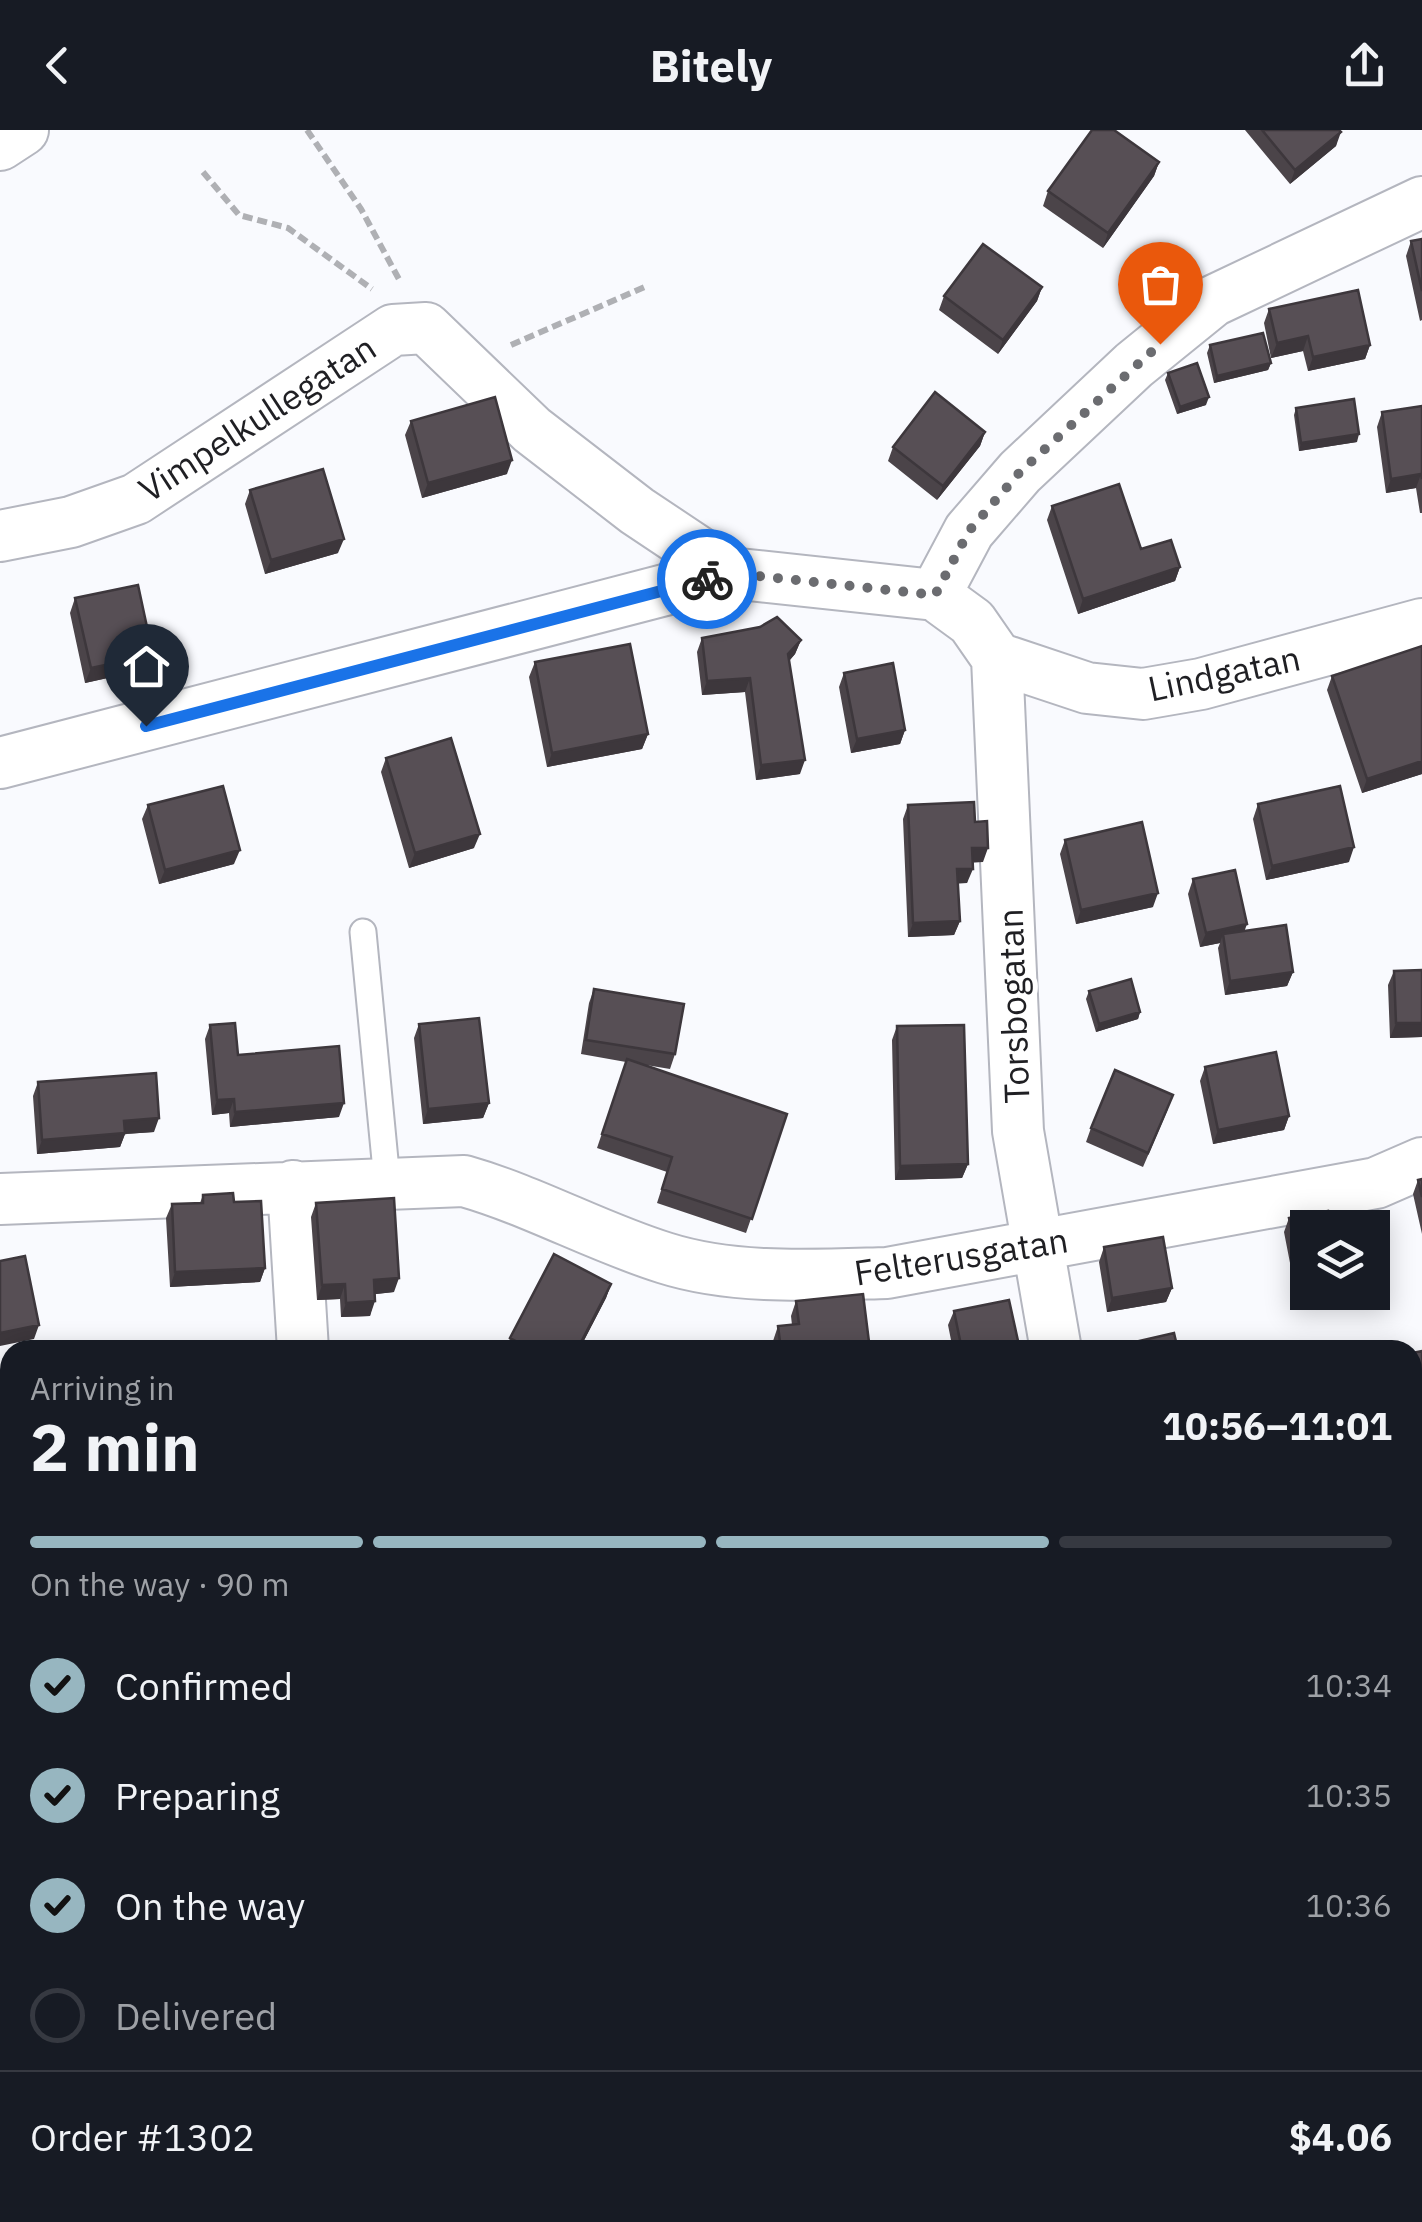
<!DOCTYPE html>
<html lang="en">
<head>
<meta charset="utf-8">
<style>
  body { margin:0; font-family:"IBM Plex Sans",sans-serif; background:#242831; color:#f1f3f6; height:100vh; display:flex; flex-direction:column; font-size:38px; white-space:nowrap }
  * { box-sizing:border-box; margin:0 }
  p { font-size:32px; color:#9ea1a6 }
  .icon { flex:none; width:55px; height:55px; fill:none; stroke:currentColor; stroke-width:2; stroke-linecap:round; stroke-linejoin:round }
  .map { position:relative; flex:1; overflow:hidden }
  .panel { position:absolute; left:0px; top:1210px; width:1422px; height:882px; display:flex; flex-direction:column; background:#171b24; border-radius:30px 30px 0 0; box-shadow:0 5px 25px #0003 }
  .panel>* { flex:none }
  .buttons { position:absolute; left:1290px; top:1080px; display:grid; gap:20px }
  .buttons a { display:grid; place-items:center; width:100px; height:100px; border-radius:0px; background:#171b24; box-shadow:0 5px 25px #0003; font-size:50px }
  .pin { position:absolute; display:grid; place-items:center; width:85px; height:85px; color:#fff; margin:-102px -42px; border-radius:50% 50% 50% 0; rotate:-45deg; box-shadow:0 0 10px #0007 }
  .pin .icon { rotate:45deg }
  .courier { position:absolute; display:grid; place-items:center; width:100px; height:100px; margin:-50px; border:8px solid #1a73e8; border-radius:50%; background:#fff; color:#222; box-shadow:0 2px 12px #0007 }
  .headline em { font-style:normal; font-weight:800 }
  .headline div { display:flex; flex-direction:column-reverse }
  .headline { display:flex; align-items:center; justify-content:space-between; height:170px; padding:0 30px }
  h1 { font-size:65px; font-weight:800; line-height:75px }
  .bar { display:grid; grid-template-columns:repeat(4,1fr); gap:15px 10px; align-content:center; height:120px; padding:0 30px }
  .bar i { height:12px; border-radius:8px; background:#363941 }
  .bar .active { background:#97b6c0 }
  .bar p { grid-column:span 4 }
  .line { display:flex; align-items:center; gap:25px; padding:0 30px; border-top:2px solid #363941 }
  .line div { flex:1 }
  ol { padding:0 30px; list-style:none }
  li { display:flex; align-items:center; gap:30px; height:110px }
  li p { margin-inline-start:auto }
  li .icon { padding:10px; border-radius:50%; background:#97b6c0; color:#111; stroke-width:4 }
  li:last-child { color:#9ea1a6 }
  li i { width:55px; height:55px; border:5px solid #363941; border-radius:50% }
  header { display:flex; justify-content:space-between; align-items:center; height:130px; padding:0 30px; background:#171b24; font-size:45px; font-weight:800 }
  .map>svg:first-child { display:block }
  .forest { fill:#b7c1fe }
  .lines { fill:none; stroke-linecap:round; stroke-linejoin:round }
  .lane-casing { stroke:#b4b6bf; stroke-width:29 }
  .street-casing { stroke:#b4b6bf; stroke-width:54 }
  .path { stroke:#afb0b4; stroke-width:6; stroke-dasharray:10 5; stroke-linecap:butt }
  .lane { stroke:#fff; stroke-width:25 }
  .street { stroke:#fff; stroke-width:50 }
  .wall { fill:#4b4449 }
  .shaded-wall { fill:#3d373c }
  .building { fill:#574f55; stroke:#3d373c; stroke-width:2.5 }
  .done { stroke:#6b6c70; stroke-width:10; stroke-dasharray:0 18 }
  .route { stroke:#1a73e8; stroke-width:12 }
  .labels { text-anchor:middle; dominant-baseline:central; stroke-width:10; stroke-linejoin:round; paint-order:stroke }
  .street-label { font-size:35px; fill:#1f1f23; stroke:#fff }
</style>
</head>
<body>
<header><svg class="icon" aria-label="back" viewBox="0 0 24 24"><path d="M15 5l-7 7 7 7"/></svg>Bitely<svg class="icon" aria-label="share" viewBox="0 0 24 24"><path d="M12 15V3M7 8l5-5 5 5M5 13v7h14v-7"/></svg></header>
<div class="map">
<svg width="1422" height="2092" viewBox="0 0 1422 2092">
  <rect width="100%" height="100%" fill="#f9fafe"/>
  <path class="forest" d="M0,1862L10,1877V2082L207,2083L201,2092H0Z"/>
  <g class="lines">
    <defs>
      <path id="lane" d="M363,802L387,1051
        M279,2082L294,2092"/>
      <path id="street" d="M0,15L23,0
        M0,406L71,392L136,369L393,200L426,198L532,300L637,381L730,443
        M935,465L969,401L1020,342L1134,235L1213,171L1422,72
        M997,528L1018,1001L1056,1220
        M0,633L730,443L935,465L972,492L997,528L1087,558L1143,564L1201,554L1422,494
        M293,1056L303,1220
        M0,1069L464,1051C534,1071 597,1107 665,1128C734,1150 816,1145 887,1143L1376,1053L1422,1033
        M1412,1419L1422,1417
        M1412,1922L1422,1921
        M633,2082L642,2092
        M1270,2082L1273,2092
        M249,2092L255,2082
        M797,2092L812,2082"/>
    </defs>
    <use href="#lane" class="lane-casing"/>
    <use href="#street" class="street-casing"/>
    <path class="path" d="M307,0L361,79L401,153
      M203,42L239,85L288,98L372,159
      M511,215L647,156
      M0,1436L10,1433"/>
    <use href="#lane" class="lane"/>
    <use href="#street" class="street"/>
  </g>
  <path class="wall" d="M1245,0H1339L1336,16L1290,54Z
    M1159,32L1154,46L1103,118L1043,76L1048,61Z
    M1422,109V190L1420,191L1406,126L1411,111Z
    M1042,157L1037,171L998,224L939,180L944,166Z
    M1269,179L1370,215L1365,229L1308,241L1303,221L1271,228L1264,193Z
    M1210,215L1271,233L1268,240L1214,253L1207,223Z
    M1168,243L1206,275L1177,284L1165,250Z
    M1422,276V383H1420L1416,358L1386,363L1377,297L1382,282Z
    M1296,278L1357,312L1299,321L1294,285Z
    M411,291L507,344L422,368L405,305Z
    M985,302L980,316L937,370L888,331L893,317Z
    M250,360L338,423L265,444L245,374Z
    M1052,376L1180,437L1175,451L1078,484L1047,390Z
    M75,468L153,525L148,539L85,553L70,483Z
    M702,508L801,510L795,524L789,531L800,644L756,650L745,562L702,565L697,522Z
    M1422,516V644L1362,663L1327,560L1332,546Z
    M535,532L648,604L642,619L547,637L529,547Z
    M844,543L905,600L900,614L851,623L839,557Z
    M386,628L474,718L409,738L381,642Z
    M1258,674L1349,732L1266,750L1253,689Z
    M148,675L234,734L159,754L142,689Z
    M908,675L975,692L983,732H972L967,753H958L960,791L954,805L908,807L903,689Z
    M1065,710L1153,777L1076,794L1060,724Z
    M1193,749L1244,801L1293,842L1287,856L1225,865L1218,818L1220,813L1200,817L1188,764Z
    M1422,840V907L1390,908L1388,855L1394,841Z
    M594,859L675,924L670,939L640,934L787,984L746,1103L657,1073L667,1042L597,1018L626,932L581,924L589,873Z
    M1089,861L1140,882L1138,889L1096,902L1086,869Z
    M419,894L489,973L483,988L423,994L414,908Z
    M210,895L238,925L339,987L230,997L229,983L212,985L205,909Z
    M897,896L968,1034L962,1048L895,1050L892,910Z
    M1205,937L1289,986L1284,1000L1213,1014L1200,951Z
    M38,952L154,1002L125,1004L120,1017L37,1024L33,966Z
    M1168,979L1143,1037L1086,1012L1091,998Z
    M1422,1049V1104L1413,1064L1418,1050Z
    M203,1065L234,1072L265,1138L260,1152L170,1157L166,1088L172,1074L200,1073Z
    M316,1073L394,1162L375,1164L370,1186L341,1187L340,1169L317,1170L311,1087Z
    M1289,1088L1308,1162L1298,1174L1284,1102Z
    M1104,1117L1172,1158L1166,1172L1107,1182L1099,1132Z
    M611,1154L606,1168L579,1220H506L510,1208Z
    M796,1171L870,1220H774L773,1211L778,1196L792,1195L791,1186Z
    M954,1181L1020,1220H953L948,1195Z
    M1134,2082H1217L1213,2092H1136Z
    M1317,2082H1410L1412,2092H1319Z"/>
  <path class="shaded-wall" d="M1341,2L1336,16L1290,54L1295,40Z
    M1159,32L1154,46L1103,118L1108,103Z
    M1042,157L1037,171L998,224L1003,210Z
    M1308,206L1303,221L1271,228L1277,213Z
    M1370,215L1365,229L1308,241L1313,227Z
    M1271,233L1268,240L1214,253L1217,246Z
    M1209,267L1206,275L1177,284L1180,277Z
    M985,302L980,316L937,370L943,356Z
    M1359,304L1357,312L1299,321L1301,313Z
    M512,330L507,344L422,368L428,353Z
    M1421,344L1416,358L1386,363L1391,349Z
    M344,409L338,423L265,444L271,430Z
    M1180,437L1175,451L1078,484L1083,469Z
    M801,510L795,524L783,538L788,524Z
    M153,525L148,539L85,553L91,538Z
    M750,548L745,562L702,565L707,551Z
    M905,600L900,614L851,623L857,609Z
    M648,604L642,619L547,637L552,623Z
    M805,630L800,644L756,650L761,635Z
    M1422,631V644L1362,663L1367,649Z
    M480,704L474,718L409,738L415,723Z
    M1354,717L1349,732L1266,750L1272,736Z
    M972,718H988L983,732L967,733Z
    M240,720L234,734L159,754L165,740Z
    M957,739H973L967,753L952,754Z
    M1158,763L1153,777L1076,794L1081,780Z
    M960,791L954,805L908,807L913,793Z
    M1247,794L1242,808L1223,804L1220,813L1200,817L1206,803Z
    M1293,842L1287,856L1225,865L1230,851Z
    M1140,882L1138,889L1096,902L1099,894Z
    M1396,893H1422V907L1390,908Z
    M234,969L229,983L212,985L217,970Z
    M344,973L339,987L230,997L235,982Z
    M489,973L483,988L423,994L428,979Z
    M1289,986L1284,1000L1213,1014L1218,1000Z
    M159,988L154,1002L125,1004L120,1017L37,1024L42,1010L124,991Z
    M968,1034L962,1048L895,1050L900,1036Z
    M265,1138L260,1152L170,1157L175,1142Z
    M399,1148L394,1162L368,1165L374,1150Z
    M345,1154L340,1169L317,1170L322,1155Z
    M611,1154L606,1168L579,1220H577Z
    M1172,1158L1166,1172L1107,1182L1112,1168Z
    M1308,1158V1162H1356L1298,1174L1303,1159Z
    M375,1171L370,1186L341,1187L346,1173Z
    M39,1195L34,1209L0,1216V1203Z
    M1422,1253V1266L1412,1268V1255Z
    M1422,1525V1538L1412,1541V1527Z
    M10,1610L6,1623L0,1628V1617Z
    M1422,1662V1675L1412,1677V1664Z
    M1422,1838V1851L1412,1853L1415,1839Z
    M1217,2082L1213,2092H1174Z"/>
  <path class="building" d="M1092,0H1114L1159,32L1108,103L1048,61Z
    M1262,0H1339L1341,2L1295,40Z
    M1422,109V161L1411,111Z
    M983,114L1042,157L1003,210L944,166Z
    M1358,160L1370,215L1313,227L1308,206L1277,213L1269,179Z
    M1263,203L1271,233L1217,246L1210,215Z
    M1197,233L1209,267L1180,277L1168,243Z
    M935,262L985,302L943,356L893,317Z
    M495,267L512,330L428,353L411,291Z
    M1354,269L1359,304L1301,313L1296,278Z
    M1422,276V349L1421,344L1391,349L1382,282Z
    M323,339L344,409L271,430L250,360Z
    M1119,354L1141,419L1171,410L1180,437L1083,469L1052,376Z
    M138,455L153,525L91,538L75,468Z
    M777,487L801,510L788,524L805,630L761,635L750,548L707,551L702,508L760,497Z
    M630,514L648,604L552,623L535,532Z
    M1422,516V631L1367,649L1332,546Z
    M893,533L905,600L857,609L844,543Z
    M451,608L480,704L415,723L386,628Z
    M223,656L240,720L165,740L148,675Z
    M1340,656L1354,717L1272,736L1258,674Z
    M974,672L975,692L987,691L988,718H972L973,739H957L960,791L913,793L908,675Z
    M1142,692L1158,763L1081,780L1065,710Z
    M1235,740L1247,794L1206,803L1193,749Z
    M1286,795L1293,842L1230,851L1223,804Z
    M1422,840V893H1396L1394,841Z
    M1131,849L1140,882L1099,894L1089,861Z
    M594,859L684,874L675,924L586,910Z
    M479,888L489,973L428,979L419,894Z
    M235,893L238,925L339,916L344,973L235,982L234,969L217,970L210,895Z
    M964,895L968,1034L900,1036L897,896Z
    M1276,922L1289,986L1218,1000L1205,937Z
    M627,929L787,984L752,1089L662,1059L672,1027L602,1004Z
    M1115,940L1173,965L1148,1023L1091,998Z
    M156,943L159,988L124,991L125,1003L42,1010L38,952Z
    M1422,1049V1067L1418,1050Z
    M233,1063L234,1072L261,1071L265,1138L175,1142L172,1074L203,1073V1065Z
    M394,1068L399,1148L374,1150L375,1171L346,1173L345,1154L322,1155L316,1073Z
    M1328,1081L1330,1098H1308V1158L1303,1159L1289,1088Z
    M1163,1107L1172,1158L1112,1168L1104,1117Z
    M554,1124L611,1154L577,1220H533L510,1208Z
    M25,1126L39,1195L0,1203V1131Z
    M863,1164L870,1220H781L778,1196L799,1194L796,1171Z
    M1009,1170L1020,1220H962L954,1181Z
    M1174,1203L1178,1220H1123L1122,1215Z
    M1422,1221V1253L1412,1255V1223Z
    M1412,1455L1422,1494V1525L1412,1527Z
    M0,1593L10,1607V1610L0,1617Z
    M1422,1615V1662L1412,1664V1618Z
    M1422,1781V1838L1415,1839L1412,1826V1782Z
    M1142,2082H1215L1174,2092H1145Z
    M1326,2082H1410L1412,2092H1328Z"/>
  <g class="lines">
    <path class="done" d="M707,449L730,443L935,465L969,401L1020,342L1160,214"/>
    <path class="route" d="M146,596L707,449"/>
  </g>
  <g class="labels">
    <g class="street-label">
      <text transform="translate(257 288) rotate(-33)">Vimpelkullegatan</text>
      <text transform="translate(1224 543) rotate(-12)">Lindgatan</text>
      <text transform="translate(1013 876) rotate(-92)">Torsbogatan</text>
      <text transform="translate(961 1126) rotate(-9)">Felterusgatan</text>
    </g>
  </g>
</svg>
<div class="buttons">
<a><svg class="icon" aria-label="layers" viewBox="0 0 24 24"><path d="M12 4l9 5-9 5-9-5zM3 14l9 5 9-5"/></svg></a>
</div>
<div class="pin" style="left:1160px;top:214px;background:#ea580c"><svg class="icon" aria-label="bag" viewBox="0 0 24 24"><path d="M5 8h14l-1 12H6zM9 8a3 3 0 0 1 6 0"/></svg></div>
<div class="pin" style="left:146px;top:596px;background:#1f2937"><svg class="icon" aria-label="home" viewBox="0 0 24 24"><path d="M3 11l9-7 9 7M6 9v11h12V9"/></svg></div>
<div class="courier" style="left:707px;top:449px"><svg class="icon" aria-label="bike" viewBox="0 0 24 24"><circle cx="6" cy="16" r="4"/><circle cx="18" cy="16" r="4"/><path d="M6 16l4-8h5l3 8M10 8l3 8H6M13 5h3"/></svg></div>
<section class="panel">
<div class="headline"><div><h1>2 min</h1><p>Arriving in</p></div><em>10:56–11:01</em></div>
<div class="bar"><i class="active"></i><i class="active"></i><i class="active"></i><i></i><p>On the way · 90 m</p></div>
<ol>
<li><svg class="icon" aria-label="check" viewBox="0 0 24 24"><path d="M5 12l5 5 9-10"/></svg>Confirmed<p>10:34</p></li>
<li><svg class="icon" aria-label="check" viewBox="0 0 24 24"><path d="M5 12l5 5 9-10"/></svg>Preparing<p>10:35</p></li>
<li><svg class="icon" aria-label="check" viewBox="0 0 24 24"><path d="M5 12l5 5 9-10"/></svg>On the way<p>10:36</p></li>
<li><i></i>Delivered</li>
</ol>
<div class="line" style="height:130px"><div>Order #1302</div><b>$4.06</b></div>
</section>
</div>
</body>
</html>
